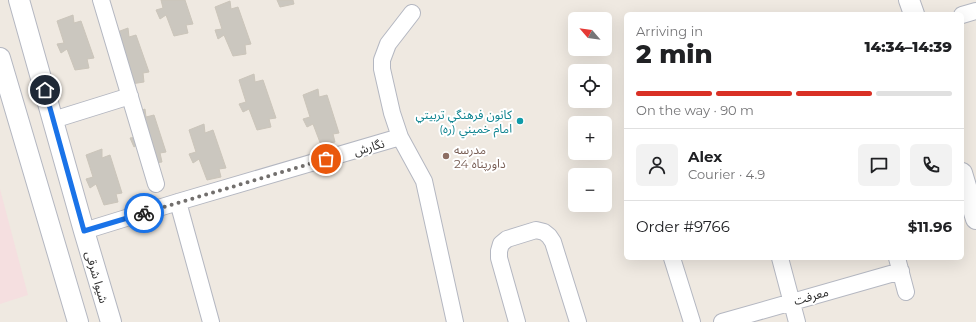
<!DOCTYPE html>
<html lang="en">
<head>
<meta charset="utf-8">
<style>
  body { margin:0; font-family:Montserrat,"Noto Sans Arabic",sans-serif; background:#f2f2f2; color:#202124; height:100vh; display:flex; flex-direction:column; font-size:15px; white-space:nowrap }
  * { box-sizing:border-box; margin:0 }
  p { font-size:13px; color:#757577 }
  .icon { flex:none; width:22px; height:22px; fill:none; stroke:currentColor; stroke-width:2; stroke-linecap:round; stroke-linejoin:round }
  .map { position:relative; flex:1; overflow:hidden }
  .sheet { position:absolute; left:624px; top:12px; width:340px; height:248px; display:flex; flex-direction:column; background:#fff; border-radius:6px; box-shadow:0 4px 16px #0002 }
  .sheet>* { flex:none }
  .needle { width:26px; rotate:298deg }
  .controls { position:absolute; left:568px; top:12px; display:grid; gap:8px }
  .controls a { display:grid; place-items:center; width:44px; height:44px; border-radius:6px; background:#fff; box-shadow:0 4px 16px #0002; font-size:20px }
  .pin { position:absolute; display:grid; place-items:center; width:34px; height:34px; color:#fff; margin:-17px; border:2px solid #fff; border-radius:50%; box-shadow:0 1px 4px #0007 }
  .courier { position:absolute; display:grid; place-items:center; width:40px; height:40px; margin:-20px; border:3px solid #1a73e8; border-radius:50%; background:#fff; color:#222; box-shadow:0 1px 5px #0007 }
  .head em { font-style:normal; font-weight:800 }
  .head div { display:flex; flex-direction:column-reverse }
  .head { display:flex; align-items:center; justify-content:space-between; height:68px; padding:0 12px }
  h1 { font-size:26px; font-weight:800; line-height:30px }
  .bar { display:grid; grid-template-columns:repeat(4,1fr); gap:6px 4px; align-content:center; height:48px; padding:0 12px }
  .bar i { height:5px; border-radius:3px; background:#e0e0e0 }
  .bar .selected { background:#d93025 }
  .bar p { grid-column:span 4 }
  .line { display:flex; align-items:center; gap:10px; padding:0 12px; border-top:1px solid #e0e0e0 }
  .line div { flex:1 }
  .round { display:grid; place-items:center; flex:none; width:42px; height:42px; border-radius:6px; background:#f2f2f2 }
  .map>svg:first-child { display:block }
  .medical { fill:#f5dfe0 }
  .building { fill:#cbc7bf; stroke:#cbc5ba }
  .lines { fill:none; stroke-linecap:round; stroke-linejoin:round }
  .minor-casing { stroke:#b4b7c1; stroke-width:18 }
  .tertiary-casing { stroke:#b4b7c1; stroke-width:22 }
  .minor { stroke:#fff; stroke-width:16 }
  .tertiary { stroke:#fff; stroke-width:20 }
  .done { stroke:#726f6d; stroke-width:4; stroke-dasharray:0 7.2 }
  .route { stroke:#1a73e8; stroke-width:5 }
  .culture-dot { fill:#0f9aa8; stroke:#fff; stroke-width:1.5 }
  .education-dot { fill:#8d6e63; stroke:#fff; stroke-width:1.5 }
  .labels { text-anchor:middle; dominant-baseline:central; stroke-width:4; stroke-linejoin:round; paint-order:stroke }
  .culture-label { font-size:12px; fill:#0d838f; stroke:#fff; text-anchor:end }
  .street-label { font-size:12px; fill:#2e2e2e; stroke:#fff }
  .education-label { font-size:12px; fill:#785e54; stroke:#fff; text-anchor:start }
</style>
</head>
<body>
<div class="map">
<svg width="976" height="322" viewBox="0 0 976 322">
  <rect width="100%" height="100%" fill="#efe9e1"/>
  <path class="medical" d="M0,189L28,295L0,304Z"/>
  <path class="building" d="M161,0H185L193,24L186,25L188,33L174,36L166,15L160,19L156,10L163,8Z
    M277,0H293L294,4L280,7Z
    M230,1L231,9L238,7L251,44L245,45L246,54L233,56L224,35L218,39L215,30L222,29L215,7Z
    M73,15L74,23L81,21L94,58L87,59L89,68L75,70L67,49L61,53L57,44L64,43L57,21Z
    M128,28L129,37L136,35L149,72L143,73L144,82L131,84L112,34Z
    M254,74L255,82L263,80L276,118L269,119L271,127L257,130L249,109L243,112L239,104L246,102L239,80Z
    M318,89L319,97L327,95L339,133L333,134L335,142L321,145L313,124L307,127L303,119L310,117L303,95Z
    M145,109L146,117L154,115L166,152L160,153L162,162L148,164L140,143L134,147L130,138L137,137L130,115Z
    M204,124L205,133L213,130L226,168L219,169L221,177L207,180L199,159L193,163L189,154L196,152L189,130Z
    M102,149V158L110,155L122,193L116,194L118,202L104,205L96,184L90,188L86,179L93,177L86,155Z"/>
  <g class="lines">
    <defs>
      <path id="minor" d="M101,0L156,184
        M412,13L388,44L382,60V69L392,113L400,137L424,181L455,322
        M962,15L976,11
        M53,120L130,96
        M178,202L211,322
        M84,231L178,202L400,137
        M672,258L692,322
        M780,258L797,322
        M897,258L906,292
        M517,322L499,258V251L501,244L507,239L536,230L544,232L549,236L553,242L578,322
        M722,322L901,271"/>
      <path id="tertiary" d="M19,0L84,231L111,322
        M909,0L914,14
        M0,58L78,322
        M962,173L976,219"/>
    </defs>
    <use href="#minor" class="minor-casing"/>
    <use href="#tertiary" class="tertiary-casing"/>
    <use href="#minor" class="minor"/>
    <use href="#tertiary" class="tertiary"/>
  </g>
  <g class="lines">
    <path class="done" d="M144,213L326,159"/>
    <path class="route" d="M45,90L84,231L144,213"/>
  </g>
  <circle class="culture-dot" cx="520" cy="121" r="4"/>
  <circle class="education-dot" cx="446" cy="156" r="4"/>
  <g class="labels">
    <g class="culture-label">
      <text x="512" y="114">كانون فرهنگي تربيتي<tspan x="512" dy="14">امام خميني (ره)</tspan></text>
    </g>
    <g class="street-label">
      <text transform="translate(369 147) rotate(-16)">نگارش</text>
      <text transform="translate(97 277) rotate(74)">شیوا شرقی</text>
      <text transform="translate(811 296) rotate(-16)">معرفت</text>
    </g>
    <g class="education-label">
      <text x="454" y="149">مدرسه<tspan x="454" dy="14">داورپناه 24</tspan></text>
    </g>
  </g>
</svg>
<div class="controls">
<a><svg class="needle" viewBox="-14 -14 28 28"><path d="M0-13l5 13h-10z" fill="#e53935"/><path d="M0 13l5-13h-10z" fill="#757577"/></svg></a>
<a><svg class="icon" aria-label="locate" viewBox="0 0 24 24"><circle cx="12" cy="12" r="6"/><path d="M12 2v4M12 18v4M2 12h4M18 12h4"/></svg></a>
<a>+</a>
<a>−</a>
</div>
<div class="pin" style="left:326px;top:159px;background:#ea580c"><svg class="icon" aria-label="bag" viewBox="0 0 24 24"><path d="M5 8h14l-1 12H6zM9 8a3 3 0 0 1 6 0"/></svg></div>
<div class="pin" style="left:45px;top:90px;background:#1f2937"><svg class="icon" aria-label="home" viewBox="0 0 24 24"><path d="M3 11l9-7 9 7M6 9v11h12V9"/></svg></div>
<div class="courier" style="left:144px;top:213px"><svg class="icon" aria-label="bike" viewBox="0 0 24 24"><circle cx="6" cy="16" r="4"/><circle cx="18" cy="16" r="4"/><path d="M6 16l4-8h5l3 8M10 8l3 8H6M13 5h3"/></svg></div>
<section class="sheet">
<div class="head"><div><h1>2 min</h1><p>Arriving in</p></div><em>14:34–14:39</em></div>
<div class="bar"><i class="selected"></i><i class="selected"></i><i class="selected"></i><i></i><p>On the way · 90 m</p></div>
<div class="line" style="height:72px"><a class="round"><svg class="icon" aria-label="person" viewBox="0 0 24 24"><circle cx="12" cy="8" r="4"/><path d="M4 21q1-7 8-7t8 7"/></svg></a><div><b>Alex</b><p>Courier · 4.9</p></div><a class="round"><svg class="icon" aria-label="chat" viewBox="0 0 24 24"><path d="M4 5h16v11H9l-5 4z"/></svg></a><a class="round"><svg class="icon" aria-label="phone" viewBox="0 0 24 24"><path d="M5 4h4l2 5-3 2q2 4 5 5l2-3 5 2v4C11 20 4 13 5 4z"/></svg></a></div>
<div class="line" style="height:52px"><div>Order #9766</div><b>$11.96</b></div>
</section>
</div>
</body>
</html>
